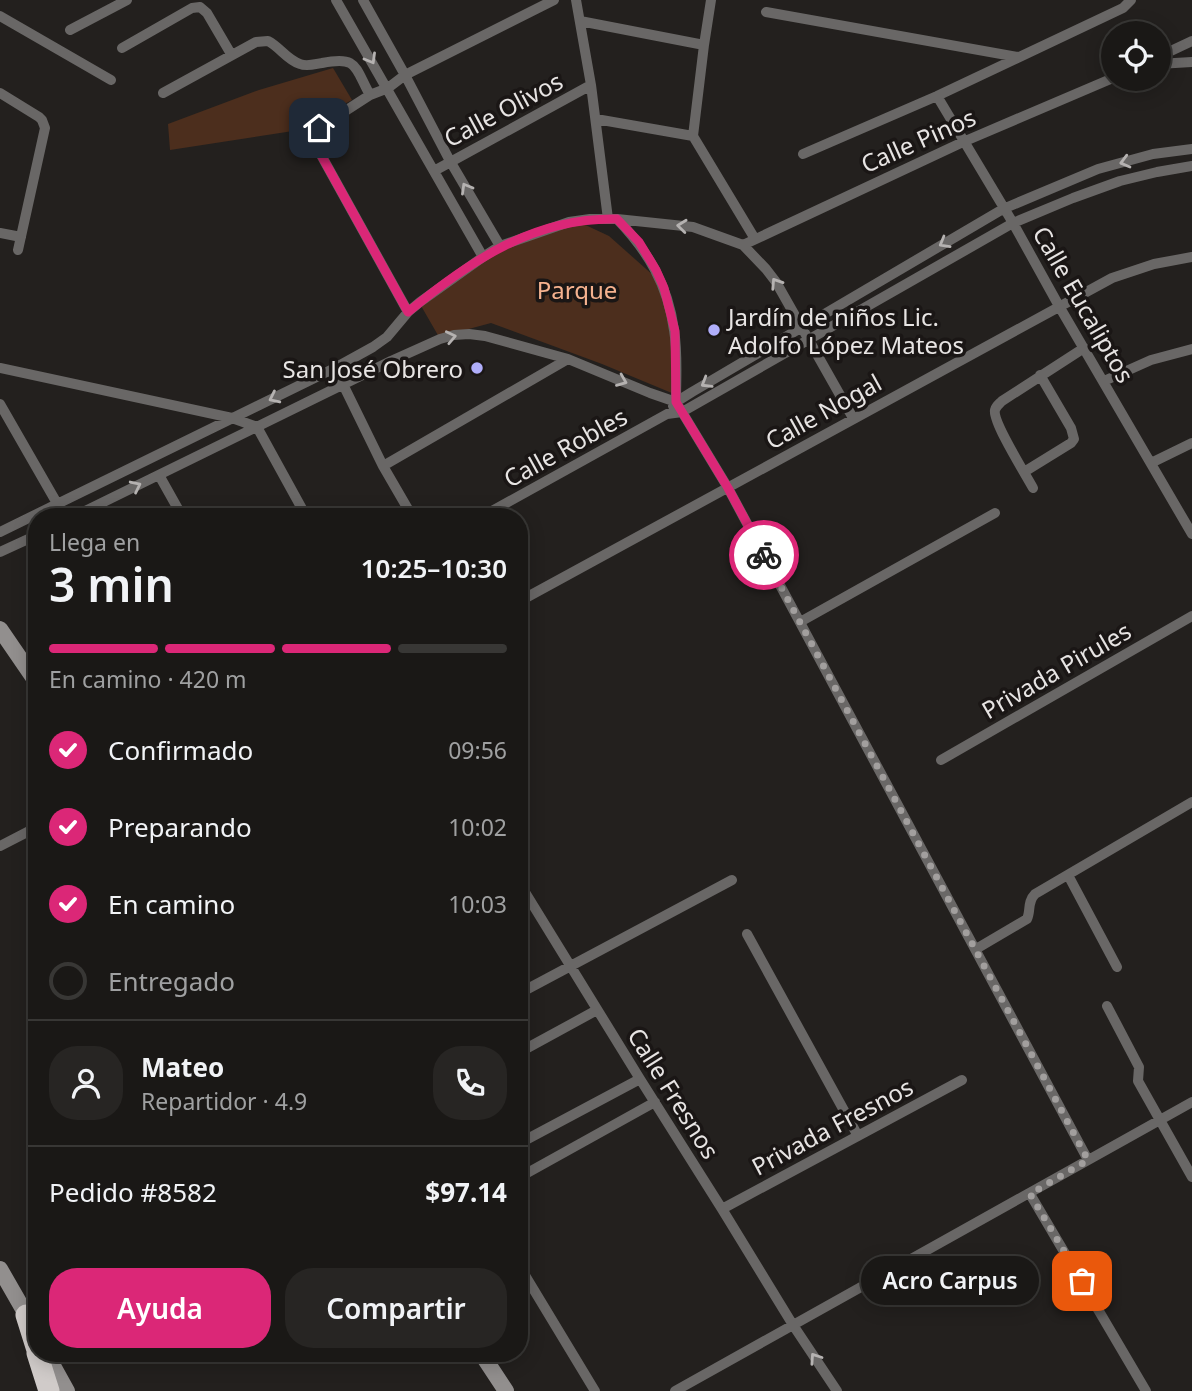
<!DOCTYPE html>
<html lang="es">
<head>
<meta charset="utf-8">
<style>
  body { margin:0; font-family:"Noto Sans",sans-serif; background:#272523; color:#f1f3f6; height:100vh; display:flex; flex-direction:column; font-size:26px; white-space:nowrap }
  * { box-sizing:border-box; margin:0 }
  p { font-size:23px; color:#9fa0a1 }
  .icon { flex:none; width:38px; height:38px; fill:none; stroke:currentColor; stroke-width:2; stroke-linecap:round; stroke-linejoin:round }
  .map { position:relative; flex:1; overflow:hidden }
  .drawer { position:absolute; left:28px; top:508px; width:500px; height:854px; display:flex; flex-direction:column; background:#1a1816; border-radius:28px; box-shadow:0 4px 18px #0003,0 0 0 2px #383735 }
  .drawer>* { flex:none }
  .fabs { position:absolute; left:1101px; top:21px; display:grid; gap:14px }
  .fabs a { display:grid; place-items:center; width:70px; height:70px; border-radius:50%; background:#1a1816; box-shadow:0 4px 18px #0003,0 0 0 2px #383735; font-size:35px }
  .pin { position:absolute; display:grid; place-items:center; width:60px; height:60px; color:#fff; margin:-30px; border-radius:14px; box-shadow:0 4px 10px #0006 }
  .courier { position:absolute; display:grid; place-items:center; width:70px; height:70px; margin:-35px; border:5px solid #db2777; border-radius:50%; background:#fff; color:#222; box-shadow:0 2px 9px #0007 }
  .bubble { position:absolute; height:49px; border-radius:24px; background:#1a1816; box-shadow:0 4px 18px #0003,0 0 0 2px #383735; font-size:23px; font-weight:600; line-height:49px; text-align:center }
  .head em { font-style:normal; font-weight:600 }
  .head div { display:flex; flex-direction:column-reverse }
  .head { display:flex; align-items:center; justify-content:space-between; height:119px; padding:0 21px }
  h1 { font-size:46px; font-weight:600; line-height:52px }
  .bar { display:grid; grid-template-columns:repeat(4,1fr); gap:10px 7px; align-content:center; height:84px; padding:0 21px }
  .bar i { height:9px; border-radius:5px; background:#383735 }
  .bar .active { background:#db2777 }
  .bar p { grid-column:span 4 }
  .line { display:flex; align-items:center; gap:18px; padding:0 21px; border-top:2px solid #383735 }
  .line div { flex:1 }
  .round { display:grid; place-items:center; flex:none; width:74px; height:74px; border-radius:28px; background:#272523 }
  ol { padding:0 21px; list-style:none }
  li { display:flex; align-items:center; gap:21px; height:77px }
  li p { margin-inline-start:auto }
  li .icon { padding:7px; border-radius:50%; background:#db2777; color:#fff; stroke-width:4 }
  li:last-child { color:#9fa0a1 }
  li i { width:38px; height:38px; border:4px solid #383735; border-radius:50% }
  .primary-button { display:flex; gap:14px; margin-top:auto; padding:14px 21px }
  .primary-button a { flex:1; height:80px; border-radius:28px; background:#db2777; color:#fff; font-size:28px; font-weight:600; line-height:80px; text-align:center }
  .primary-button a+a { background:#272523; color:#f1f3f6 }
  .map>svg:first-child { display:block }
  .green { fill:#4c2e1d }
  .lines { fill:none; stroke-linecap:round; stroke-linejoin:round }
  .street { stroke:#696766; stroke-width:10 }
  .secondary { stroke:#928f8e; stroke-width:16 }
  .highway { stroke:#d0cbc9; stroke-width:21 }
  .oneway { stroke:#b5b2b1 }
  .done { stroke:#a29f9e; stroke-width:7; stroke-dasharray:0 12.6 }
  .route { stroke:#db2777; stroke-width:9 }
  .poi-dot { fill:#b0aefa; stroke:#1a1615; stroke-width:2.5 }
  .labels { text-anchor:middle; dominant-baseline:central; stroke-width:7; stroke-linejoin:round; paint-order:stroke }
  .street-label { font-size:24px; fill:#e7e4e3; stroke:#1a1615 }
  .park-label { font-size:24px; fill:#f5b28f; stroke:#1a1615 }
  .poi-label { font-size:24px; fill:#e7e4e3; stroke:#1a1615; text-anchor:start }
</style>
</head>
<body>
<div class="map">
<svg width="1192" height="1391" viewBox="0 0 1192 1391">
  <rect width="100%" height="100%" fill="#23201e"/>
  <path class="green" d="M333,68L352,100L293,131L170,150L168,124L259,90Z
    M579,222L609,236L663,284L679,396L602,364L491,323L439,337L420,304L501,246Z"/>
  <g class="lines">
    <path class="street" d="M336,0L483,257
      M363,0L405,75L450,161L500,246
      M576,0L591,85L608,219
      M711,0L704,45L693,136L755,239
      M766,12L1018,57
      M0,16L111,80
      M580,21L704,45
      M70,30L127,0
      M122,48L192,8L200,7L207,13L231,54
      M1158,57L1192,41
      M1158,64L1192,62
      M0,93L39,117L42,120L45,128L18,250
      M163,93L256,42L268,41C280,47 287,60 300,64C307,67 315,64 322,63C358,56 354,66 370,95
      M937,96L1013,223L1059,306L1192,534
      M596,119L693,136
      M803,154L937,96L1123,8L1131,0
      M434,171L591,85
      M617,219C648,251 668,285 674,330C678,353 676,378 676,402
      M0,233L21,237
      M743,245L963,142L1113,78
      M408,312L315,144L313,134L319,128L370,95L388,88L405,75L554,0
      M0,368L232,418L257,427L306,516
      M335,368L383,466L412,516
      M1104,381L1151,360L1192,349
      M0,404L58,505
      M673,406L676,402L692,392L1003,209L1098,169L1153,154L1192,149
      M1151,463L1192,443
      M383,466L568,359
      M1024,472L1071,443L1074,439L1071,428L1040,375
      M159,475L182,516
      M1033,488C1026,475 992,421 995,410C996,406 999,404 1002,401L1084,348
      M75,516L391,361L440,339L454,335L469,334L485,336L568,359L650,393L676,402L728,488L1088,1160
      M483,516L667,414L682,412L1013,223L1073,198L1120,181L1157,172L1192,166
      M0,532L335,368L373,347L387,337L408,312L420,302L483,257L500,246L569,222L590,219H617L693,227L743,245L766,269L776,282L853,418
      M0,552L37,535
      M520,601L1112,278L1154,264L1192,257
      M800,622L995,513
      M941,760L1192,616
      M0,846L37,827
      M1068,875L1117,967
      M520,884L640,1079L722,1209L793,1325L837,1391
      M747,934L858,1136
      M976,949L1027,919C1031,911 1027,902 1035,894L1192,802
      M520,993L732,880
      M1107,1006L1139,1067L1138,1081L1192,1177
      M520,1052L597,1010
      M520,1143L640,1079
      M520,1177L655,1102
      M1030,1194L1146,1391
      M722,1209L962,1080
      M520,1267L595,1391
      M675,1391L1192,1102"/>
    <path class="secondary" d="M0,629L37,683
      M0,1269L31,1323
      M46,1353L67,1391
      M481,1353L506,1391"/>
    <path class="highway" d="M26,1315L37,1350
      M37,1353L49,1391"/>
  </g>
  <defs><path id="oneway-chevron" d="M-2-3.5L2.5 0L-2 3.5" fill="none" stroke-width="1.6" stroke-linecap="round" stroke-linejoin="round" transform="scale(1.75)"/></defs>
  <g class="oneway">
    <use href="#oneway-chevron" transform="translate(371 59) rotate(60)"/>
    <use href="#oneway-chevron" transform="translate(1125 162) rotate(165)"/>
    <use href="#oneway-chevron" transform="translate(466 188) rotate(-120)"/>
    <use href="#oneway-chevron" transform="translate(682 226) rotate(-174)"/>
    <use href="#oneway-chevron" transform="translate(944 243) rotate(150)"/>
    <use href="#oneway-chevron" transform="translate(776 283) rotate(-123)"/>
    <use href="#oneway-chevron" transform="translate(451 337) rotate(-12)"/>
    <use href="#oneway-chevron" transform="translate(622 381) rotate(22)"/>
    <use href="#oneway-chevron" transform="translate(706 383) rotate(149)"/>
    <use href="#oneway-chevron" transform="translate(274 398) rotate(154)"/>
    <use href="#oneway-chevron" transform="translate(136 486) rotate(-26)"/>
    <use href="#oneway-chevron" transform="translate(815 1358) rotate(-124)"/>
  </g>
  <g class="lines">
    <path class="done" d="M764,555L1088,1160L1030,1194L1082,1281"/>
    <path class="route" d="M319,128L313,134L315,144L408,312C470,261 534,217 617,219L639,242L656,270L664,288L675,331L676,402L728,488L764,555"/>
  </g>
  <g class="poi-dot">
    <circle cx="714" cy="330" r="7"/>
    <circle cx="477" cy="368" r="7"/>
  </g>
  <g class="labels">
    <g class="street-label">
      <text transform="translate(503 109) rotate(-28)">Calle Olivos</text>
      <text transform="translate(918 140) rotate(-24)">Calle Pinos</text>
      <text transform="translate(1084 304) rotate(60)">Calle Eucaliptos</text>
      <text transform="translate(823 411) rotate(-29)">Calle Nogal</text>
      <text transform="translate(565 447) rotate(-29)">Calle Robles</text>
      <text transform="translate(1056 670) rotate(-30)">Privada Pirules</text>
      <text transform="translate(674 1093) rotate(58)">Calle Fresnos</text>
      <text transform="translate(832 1126) rotate(-28)">Privada Fresnos</text>
    </g>
    <g class="park-label">
      <text x="577" y="289">Parque</text>
    </g>
    <g class="poi-label">
      <text x="728" y="316">Jardín de niños Lic.<tspan x="728" dy="28">Adolfo López Mateos</tspan></text>
      <text x="463" y="368" text-anchor="end">San José Obrero</text>
    </g>
  </g>
</svg>
<div class="fabs">
<a><svg class="icon" aria-label="locate" viewBox="0 0 24 24"><circle cx="12" cy="12" r="6"/><path d="M12 2v4M12 18v4M2 12h4M18 12h4"/></svg></a>
</div>
<div class="pin" style="left:1082px;top:1281px;background:#ea580c"><svg class="icon" aria-label="bag" viewBox="0 0 24 24"><path d="M5 8h14l-1 12H6zM9 8a3 3 0 0 1 6 0"/></svg></div>
<div class="pin" style="left:319px;top:128px;background:#1f2937"><svg class="icon" aria-label="home" viewBox="0 0 24 24"><path d="M3 11l9-7 9 7M6 9v11h12V9"/></svg></div>
<div class="courier" style="left:764px;top:555px"><svg class="icon" aria-label="bike" viewBox="0 0 24 24"><circle cx="6" cy="16" r="4"/><circle cx="18" cy="16" r="4"/><path d="M6 16l4-8h5l3 8M10 8l3 8H6M13 5h3"/></svg></div>
<div class="bubble" style="left:861px;top:1256px;width:178px">Acro Carpus</div>
<section class="drawer">
<div class="head"><div><h1>3 min</h1><p>Llega en</p></div><em>10:25–10:30</em></div>
<div class="bar"><i class="active"></i><i class="active"></i><i class="active"></i><i></i><p>En camino · 420 m</p></div>
<ol>
<li><svg class="icon" aria-label="check" viewBox="0 0 24 24"><path d="M5 12l5 5 9-10"/></svg>Confirmado<p>09:56</p></li>
<li><svg class="icon" aria-label="check" viewBox="0 0 24 24"><path d="M5 12l5 5 9-10"/></svg>Preparando<p>10:02</p></li>
<li><svg class="icon" aria-label="check" viewBox="0 0 24 24"><path d="M5 12l5 5 9-10"/></svg>En camino<p>10:03</p></li>
<li><i></i>Entregado</li>
</ol>
<div class="line" style="height:126px"><a class="round"><svg class="icon" aria-label="person" viewBox="0 0 24 24"><circle cx="12" cy="8" r="4"/><path d="M4 21q1-7 8-7t8 7"/></svg></a><div><b>Mateo</b><p>Repartidor · 4.9</p></div><a class="round"><svg class="icon" aria-label="phone" viewBox="0 0 24 24"><path d="M5 4h4l2 5-3 2q2 4 5 5l2-3 5 2v4C11 20 4 13 5 4z"/></svg></a></div>
<div class="line" style="height:91px"><div>Pedido #8582</div><b>$97.14</b></div>
<div class="primary-button"><a>Ayuda</a><a>Compartir</a></div>
</section>
</div>
</body>
</html>
